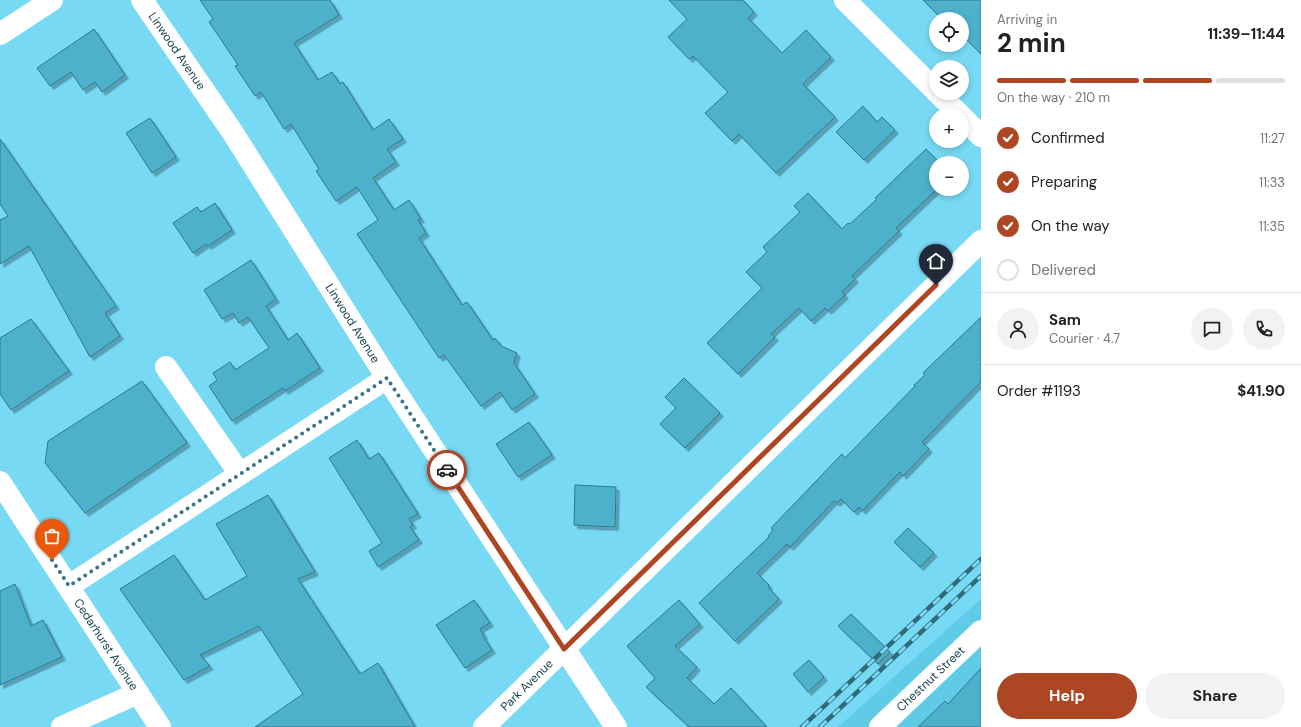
<!DOCTYPE html>
<html lang="en">
<head>
<meta charset="utf-8">
<style>
  body { margin:0; font-family:"DM Sans",sans-serif; background:#f2f2f2; color:#222; height:100vh; display:flex; flex-direction:column; font-size:15px; white-space:nowrap }
  * { box-sizing:border-box; margin:0 }
  p { font-size:13px; color:#767676 }
  .icon { flex:none; width:22px; height:22px; fill:none; stroke:currentColor; stroke-width:2; stroke-linecap:round; stroke-linejoin:round }
  .map { position:relative; flex:1; overflow:hidden }
  .details { display:flex; flex-direction:column; background:#fff; width:320px }
  .details>* { flex:none }
  .buttons { position:absolute; left:929px; top:12px; display:grid; gap:8px }
  .buttons a { display:grid; place-items:center; width:40px; height:40px; border-radius:50%; background:#fff; box-shadow:0 2px 6px #0003; font-size:20px }
  .pin { position:absolute; display:grid; place-items:center; width:34px; height:34px; color:#fff; margin:-41px -17px; border-radius:50% 50% 50% 0; rotate:-45deg; box-shadow:0 0 4px #0007 }
  .pin .icon { rotate:45deg }
  .courier { position:absolute; display:grid; place-items:center; width:40px; height:40px; margin:-20px; border:3px solid #ad4623; border-radius:50%; background:#fff; color:#222; box-shadow:0 1px 5px #0007 }
  .headline em { font-style:normal; font-weight:700 }
  .headline div { display:flex; flex-direction:column-reverse }
  .headline { display:flex; align-items:center; justify-content:space-between; height:68px; padding:0 16px }
  h1 { font-size:26px; font-weight:700; line-height:30px }
  .bar { display:grid; grid-template-columns:repeat(4,1fr); gap:6px 4px; align-content:center; height:48px; padding:0 16px }
  .bar i { height:5px; border-radius:3px; background:#e0e0e0 }
  .bar .on { background:#ad4623 }
  .bar p { grid-column:span 4 }
  .line { display:flex; align-items:center; gap:10px; padding:0 16px; border-top:1px solid #e0e0e0 }
  .line div { flex:1 }
  .round { display:grid; place-items:center; flex:none; width:42px; height:42px; border-radius:21px; background:#f2f2f2 }
  ol { padding:0 16px; list-style:none }
  li { display:flex; align-items:center; gap:12px; height:44px }
  li p { margin-inline-start:auto }
  li .icon { padding:4px; border-radius:50%; background:#ad4623; color:#fff; stroke-width:4 }
  li:last-child { color:#767676 }
  li i { width:22px; height:22px; border:2px solid #e0e0e0; border-radius:50% }
  .action { display:flex; gap:8px; margin-top:auto; padding:8px 16px }
  .action a { flex:1; height:46px; border-radius:24px; background:#ad4623; color:#fff; font-size:16px; font-weight:700; line-height:46px; text-align:center }
  .action a+a { background:#f2f2f2; color:#222 }
  main { display:flex; flex:1; min-height:0 }
  .map>svg:first-child { display:block }
  .built { fill:#60cbe7 }
  .building { fill:#4eb1cc; stroke:#2d798c; filter:url(#shadow) }
  .lines { fill:none; stroke-linecap:round; stroke-linejoin:round }
  .minor { stroke:#fff; stroke-width:22 }
  .rail-casing { stroke:#316b7a; stroke-width:4.5 }
  .rail { stroke:#78d9f4; stroke-width:3; stroke-dasharray:9; stroke-linecap:butt }
  .done { stroke:#387586; stroke-width:4; stroke-dasharray:0 7.2 }
  .route { stroke:#ad4623; stroke-width:5 }
  .labels { text-anchor:middle; dominant-baseline:central; stroke-width:3; stroke-linejoin:round; paint-order:stroke }
  .street-label { font-size:12px; fill:#153f4a; stroke:#78d9f4 }
</style>
</head>
<body>
<main>
<div class="map">
<svg width="981" height="727" viewBox="0 0 981 727">
  <defs>
    <filter id="shadow"><feDropShadow dx="3.5" dy="3.5" stdDeviation="0" flood-color="#0004"/></filter>
  </defs>
  <rect width="100%" height="100%" fill="#78d9f4"/>
  <path class="built" d="M981,599V727H838Z"/>
  <path class="building" d="M200,0H330L339,15L294,43L318,80L332,72L340,84L343,82L373,130L389,119L403,139L387,149L396,162L373,178L394,210L409,200L421,219L418,220L426,233L419,238L462,305L467,302L493,340L495,338L501,346L517,353L514,363L535,394L512,410L500,392L481,406L444,355L439,358L357,234L378,220L357,187L336,201L316,171L319,169L291,124L284,129L261,92L255,96L235,66L238,65L209,22L213,19Z
    M669,0H743L754,12L748,18L782,53L806,30L831,57L803,84L835,117L776,173L739,134L732,141L705,113L728,92L693,56L689,59L668,37L687,19Z
    M923,0H981V54L962,35V19H942Z
    M94,29L125,75L102,92L95,82L83,90L71,72L50,86L37,68Z
    M863,106L877,122L882,117L895,130L864,160L836,132Z
    M150,118L176,157L152,173L126,133Z
    M0,139L116,306L105,313L120,336L90,357L29,246L0,264V220L8,216L0,204Z
    M926,149L940,163H936V189H937L896,228L899,231L852,276L855,279L842,292L845,295L828,311L825,308L811,321L799,308L771,334L775,337L738,374L707,343L762,288L746,272L767,252L763,247L800,212L794,206L808,193L842,229L848,223L850,224L877,199L875,198Z
    M215,203L232,230L208,246L206,244L193,253L173,223L197,207L201,212Z
    M251,260L276,299L266,306L288,340L297,333L320,368L285,391L283,388L232,421L209,386L217,380L213,373L230,362L235,370L269,348L248,317L239,323L233,313L222,319L204,290Z
    M981,317V382L922,442L929,449L903,476L900,472L862,511L859,507L854,512L841,499L837,503L834,501L790,547L787,544L757,573L769,585L768,587L779,599L735,641L699,603L769,537L768,536L773,530L771,528L842,454L845,458L915,386L914,385L925,375L923,373Z
    M31,319L69,371L11,410L0,394V338Z
    M684,378L720,413L685,448L660,424L676,408L665,397Z
    M142,381L187,443L85,513L45,463L48,441Z
    M529,422L552,455L518,477L496,444Z
    M357,440L369,459L379,453L418,514L409,519L413,525L410,527L419,540L378,567L369,551L382,543L329,458Z
    M575,485L616,487L615,527L574,525Z
    M268,495L315,572L298,579L360,674L378,663L415,727H255L303,694L259,626L200,655L210,666L184,680L120,589L174,555L205,600L247,576L216,524Z
    M908,528L934,553L920,567L894,542Z
    M15,584L31,626L43,620L62,657L0,685V591Z
    M474,600L490,623L480,629L484,635L483,636L492,650L465,668L436,625Z
    M679,600L700,624L675,646L697,667L687,678L714,704L731,688L767,727H689L646,687L655,678L627,646Z
    M851,614L890,652L878,664L838,626Z
    M809,660L824,677L808,692L793,674Z
    M981,668V727H918L945,701L948,704Z"/>
  <g class="lines">
    <g class="minor">
      <path id="s1" d="M142,0L233,133L387,378L616,727"/>
      <path d="M845,0L936,91"/>
      <path d="M0,34L52,0"/>
      <path d="M938,93L960,115"/>
      <path d="M962,117L981,136"/>
      <path d="M166,367L240,474"/>
      <path id="s2" d="M0,482L160,727"/>
      <path d="M69,586L387,378"/>
      <path d="M62,727L138,693"/>
      <path id="s3" d="M484,727L981,241"/>
      <path id="s4" d="M880,727L981,631"/>
    </g>
    <defs>
      <path id="rail" d="M802,727L981,559
        M820,727L981,576"/>
    </defs>
    <use href="#rail" class="rail-casing"/>
    <use href="#rail" class="rail"/>
  </g>
  <g class="lines">
    <path class="done" d="M52,560L69,586L387,378L447,470"/>
    <path class="route" d="M447,470L564,649L936,285"/>
  </g>
  <g class="labels">
    <g class="street-label">
      <text stroke="none"><textPath href="#s1" startOffset="62">Linwood Avenue</textPath></text>
      <text stroke="none"><textPath href="#s1" startOffset="386">Linwood Avenue</textPath></text>
      <text stroke="none"><textPath href="#s2" startOffset="194">Cedarhurst Avenue</textPath></text>
      <text stroke="none"><textPath href="#s4" startOffset="70">Chestnut Street</textPath></text>
      <text stroke="none"><textPath href="#s3" startOffset="60">Park Avenue</textPath></text>
    </g>
  </g>
</svg>
<div class="buttons">
<a><svg class="icon" aria-label="locate" viewBox="0 0 24 24"><circle cx="12" cy="12" r="6"/><path d="M12 2v4M12 18v4M2 12h4M18 12h4"/></svg></a>
<a><svg class="icon" aria-label="layers" viewBox="0 0 24 24"><path d="M12 4l9 5-9 5-9-5zM3 14l9 5 9-5"/></svg></a>
<a>+</a>
<a>−</a>
</div>
<div class="pin" style="left:52px;top:560px;background:#ea580c"><svg class="icon" aria-label="bag" viewBox="0 0 24 24"><path d="M5 8h14l-1 12H6zM9 8a3 3 0 0 1 6 0"/></svg></div>
<div class="pin" style="left:936px;top:285px;background:#1f2937"><svg class="icon" aria-label="home" viewBox="0 0 24 24"><path d="M3 11l9-7 9 7M6 9v11h12V9"/></svg></div>
<div class="courier" style="left:447px;top:470px"><svg class="icon" aria-label="car" viewBox="0 0 24 24"><path d="M5 17H2v-5l4-1 3-4h7l3 4 3 1v5h-3M9 17h6M6 11h13"/><circle cx="7" cy="17" r="2"/><circle cx="17" cy="17" r="2"/></svg></div>
</div>
<section class="details">
<div class="headline"><div><h1>2 min</h1><p>Arriving in</p></div><em>11:39–11:44</em></div>
<div class="bar"><i class="on"></i><i class="on"></i><i class="on"></i><i></i><p>On the way · 210 m</p></div>
<ol>
<li><svg class="icon" aria-label="check" viewBox="0 0 24 24"><path d="M5 12l5 5 9-10"/></svg>Confirmed<p>11:27</p></li>
<li><svg class="icon" aria-label="check" viewBox="0 0 24 24"><path d="M5 12l5 5 9-10"/></svg>Preparing<p>11:33</p></li>
<li><svg class="icon" aria-label="check" viewBox="0 0 24 24"><path d="M5 12l5 5 9-10"/></svg>On the way<p>11:35</p></li>
<li><i></i>Delivered</li>
</ol>
<div class="line" style="height:72px"><a class="round"><svg class="icon" aria-label="person" viewBox="0 0 24 24"><circle cx="12" cy="8" r="4"/><path d="M4 21q1-7 8-7t8 7"/></svg></a><div><b>Sam</b><p>Courier · 4.7</p></div><a class="round"><svg class="icon" aria-label="chat" viewBox="0 0 24 24"><path d="M4 5h16v11H9l-5 4z"/></svg></a><a class="round"><svg class="icon" aria-label="phone" viewBox="0 0 24 24"><path d="M5 4h4l2 5-3 2q2 4 5 5l2-3 5 2v4C11 20 4 13 5 4z"/></svg></a></div>
<div class="line" style="height:52px"><div>Order #1193</div><b>$41.90</b></div>
<div class="action"><a>Help</a><a>Share</a></div>
</section>
</main>
</body>
</html>
